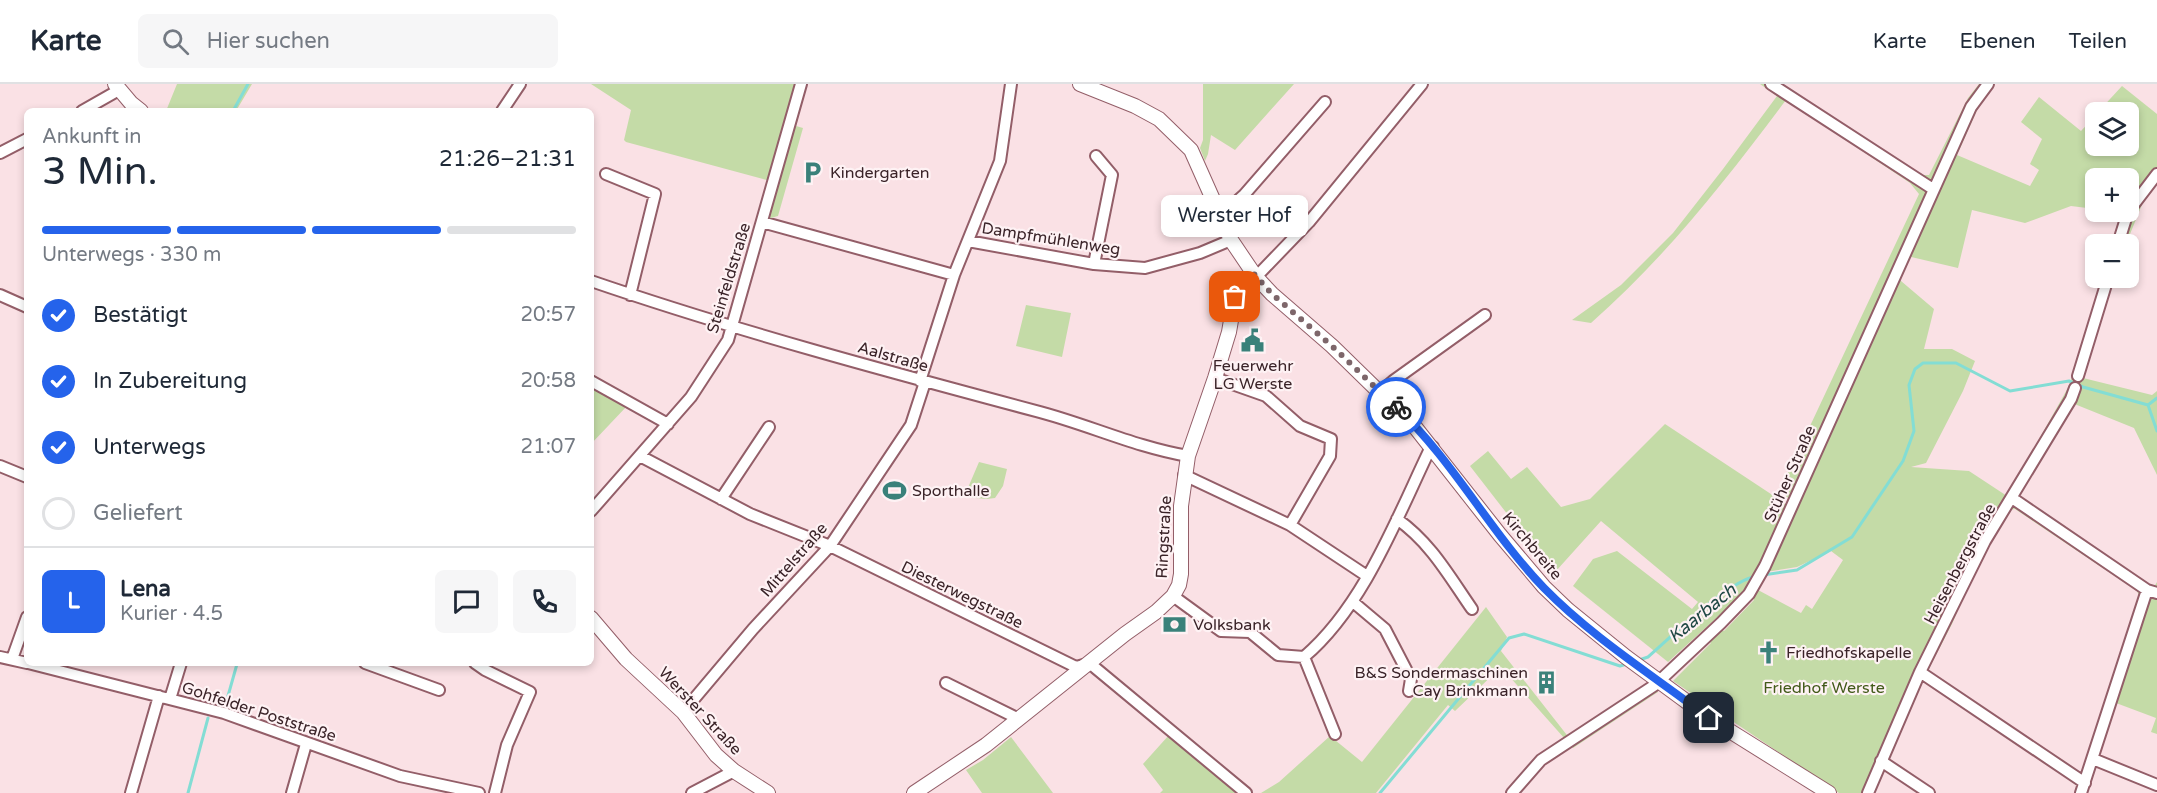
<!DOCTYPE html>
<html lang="de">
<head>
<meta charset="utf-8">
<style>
  body { margin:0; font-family:"Varela Round",sans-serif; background:#f6f6f7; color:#1f2937; height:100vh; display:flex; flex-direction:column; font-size:22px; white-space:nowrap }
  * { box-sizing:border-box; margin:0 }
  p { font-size:20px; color:#747a83 }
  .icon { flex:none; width:33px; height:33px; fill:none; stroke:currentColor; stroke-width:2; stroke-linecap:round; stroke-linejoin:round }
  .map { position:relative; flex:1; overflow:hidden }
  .side { position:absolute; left:24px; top:24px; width:570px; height:558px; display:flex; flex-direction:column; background:#fff; border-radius:9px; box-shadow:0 3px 9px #0003 }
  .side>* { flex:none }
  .fabs { position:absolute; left:2085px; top:18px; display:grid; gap:12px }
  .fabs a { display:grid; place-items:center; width:54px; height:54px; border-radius:9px; background:#fff; box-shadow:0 3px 9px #0003; font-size:30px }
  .pin { position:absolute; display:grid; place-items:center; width:51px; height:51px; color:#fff; margin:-26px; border-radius:12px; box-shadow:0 3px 9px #0006 }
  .courier { position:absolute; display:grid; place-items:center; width:60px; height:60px; margin:-30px; border:4px solid #2563eb; border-radius:50%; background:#fff; color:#222; box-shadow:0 2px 8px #0007 }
  .bubble { position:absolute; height:42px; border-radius:9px; background:#fff; box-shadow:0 3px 9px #0003; font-size:20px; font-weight:600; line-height:42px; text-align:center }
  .summary em { font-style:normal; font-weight:600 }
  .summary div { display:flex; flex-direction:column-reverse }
  .summary { display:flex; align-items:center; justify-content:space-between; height:102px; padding:0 18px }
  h1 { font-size:39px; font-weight:600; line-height:45px }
  .bar { display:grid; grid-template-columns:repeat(4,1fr); gap:9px 6px; align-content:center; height:72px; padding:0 18px }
  .bar i { height:8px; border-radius:4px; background:#e0e1e3 }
  .bar .selected { background:#2563eb }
  .bar p { grid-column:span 4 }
  .line { display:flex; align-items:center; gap:15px; padding:0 18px; border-top:2px solid #e0e1e3 }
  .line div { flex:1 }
  .round { display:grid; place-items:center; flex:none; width:63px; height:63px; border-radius:9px; background:#f6f6f7 }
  ol { padding:0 18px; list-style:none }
  li { display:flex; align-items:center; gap:18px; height:66px }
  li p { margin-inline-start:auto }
  li .icon { padding:6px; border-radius:50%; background:#2563eb; color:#fff; stroke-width:4 }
  li:last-child { color:#747a83 }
  li i { width:33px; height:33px; border:3px solid #e0e1e3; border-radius:50% }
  header { display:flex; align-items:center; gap:36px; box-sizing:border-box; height:84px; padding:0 30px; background:#fff; border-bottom:2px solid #e0e1e3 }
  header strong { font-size:28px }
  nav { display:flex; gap:33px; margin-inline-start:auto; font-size:21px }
  .search { width:420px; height:54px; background:#f6f6f7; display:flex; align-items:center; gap:15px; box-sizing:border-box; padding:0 21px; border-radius:9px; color:#747a83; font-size:22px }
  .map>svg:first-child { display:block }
  .green { fill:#c4dba7 }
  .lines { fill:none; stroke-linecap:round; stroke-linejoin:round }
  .stream { stroke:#83ddd4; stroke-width:3 }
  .street-casing { stroke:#935e68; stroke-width:14 }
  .secondary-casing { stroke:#935e68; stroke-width:16 }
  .street { stroke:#fff; stroke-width:10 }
  .secondary { stroke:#fff; stroke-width:14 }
  .done { stroke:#7d666a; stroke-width:6; stroke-dasharray:0 10.8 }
  .route { stroke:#2563eb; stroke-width:8 }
  .labels { text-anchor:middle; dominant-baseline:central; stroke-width:4.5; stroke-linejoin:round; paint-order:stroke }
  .poi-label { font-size:16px; fill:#3a2328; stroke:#fef2f4; text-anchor:start }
  .street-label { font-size:16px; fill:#3a2328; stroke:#fef2f4 }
  .park-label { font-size:16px; fill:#425a19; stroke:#fef2f4 }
  .water-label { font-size:18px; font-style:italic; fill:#1f4844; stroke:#fef2f4 }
</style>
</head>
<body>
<header>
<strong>Karte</strong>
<div class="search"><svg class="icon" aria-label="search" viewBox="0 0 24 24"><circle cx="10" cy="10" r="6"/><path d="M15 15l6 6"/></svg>Hier suchen</div>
<nav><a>Karte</a><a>Ebenen</a><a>Teilen</a></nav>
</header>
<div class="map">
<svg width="2157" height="709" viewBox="0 0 2157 709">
  <rect width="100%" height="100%" fill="#fae1e5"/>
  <path class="green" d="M177,0H252L236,27H166Z
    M591,0H807L796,42L803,44L778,132L764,136L774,98L626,58L624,56L631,26Z
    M1203,0H1294L1235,66L1211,51L1208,70L1205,77L1200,64L1203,56Z
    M1760,0H1777L1922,91H1929L1968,14L1979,0H1994L1982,15L1957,71L2030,102L2039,86L2030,80L2042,55L2021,38L2039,13L2081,47L2095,32L2096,62H2128V28H2098L2122,2L2157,30V98L2143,118L2126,160H2115L2124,130L2108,128H2128V94H2096L2095,125L2071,122L2025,139L1972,126L1958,184L1907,172L1896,197H1901L1934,225L1924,265H1952L1975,277L1963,307L1926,379L1911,383L1969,387L2007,412L2069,302L2104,194H2128L2129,167L2136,175L2137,187L2124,201L2114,196L2083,294L2152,311L2157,307V391L2134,344L2072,319L2019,408L2021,416L2148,501L2154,503L2157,498V650L2151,648L2156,634L2108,616L2141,516L2137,507L2015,425L2008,426L1976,484L1952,540L1921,600L1873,709H1839L1673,597L1711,559L1708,556L1720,545L1724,547L1754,516L1753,514L1758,506L1801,529L1806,521L1812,525L1843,476L1831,467L1797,483L1766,488L1799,421L1779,408L1919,110L1910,99L1786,16C1726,96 1666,173 1591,239L1572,236L1621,201L1673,149L1723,85L1777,12Z
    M1026,221L1071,229L1062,273L1016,262Z
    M591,302L627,322L591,360Z
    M1665,340L1789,422L1745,508L1668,578L1573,502L1593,475L1617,467L1692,525L1698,518L1601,437L1556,487L1515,440L1470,382L1488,367L1511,395L1527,383L1561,423L1590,415Z
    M979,378L1007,385L1003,402L995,414L987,415L964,413Z
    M1486,523L1507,553L1501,567L1570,655L1651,601L1658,608L1573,664L1501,583L1455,627L1448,621L1376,709H1261L1279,698L1330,652L1362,678Z
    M1169,651L1239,709H1160L1163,706L1143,680Z
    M1011,653L1053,709H982L966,686L983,676Z"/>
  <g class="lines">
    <path class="stream" d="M233,27L248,0
      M2148,321L2157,314
      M1763,491L1797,486L1852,453L1903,377L1914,347L1909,301L1915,285L1923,279H1956L2010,307L2069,297L2083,303L2148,321L2157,347
      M1639,576L1648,573C1671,553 1729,496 1757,492
      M224,626L237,580L234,579
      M188,709L208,634
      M1380,709L1509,554L1524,550L1620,582L1627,580"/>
    <defs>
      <path id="street" d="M1771,0L1933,105
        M82,27L119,6
        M502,27L520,0
        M0,69L27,55
        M606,90L655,110L630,211
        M1218,129L1235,119L1244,111L1325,18
        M762,138L954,191
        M968,157L1094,180L1145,184L1200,169L1231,156
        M2118,160L2128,128L2157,90
        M1094,180L1112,91L1096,72
        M1256,193L1309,138L1422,0
        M591,197C737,247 886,287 1036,327C1087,340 1135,363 1188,372
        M0,211L27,223
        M2078,292L2108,194
        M1215,294L1266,312L1300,342L1331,355L1330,372L1290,441
        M591,297L668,340
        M920,297L954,191L1000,77L1011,0
        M1380,308L1393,297L1485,231
        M640,372L750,430L830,462L1076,583L1087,580L1093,582L1246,709
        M0,382L27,393
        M1184,391L1290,441L1367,492
        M2012,414L2147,506L2157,509
        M721,415L769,343
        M591,427L691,313L728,256L801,0
        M1397,435C1431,459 1449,492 1472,525
        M1173,512L1221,547L1250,548L1278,571L1304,573C1363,523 1396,436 1429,367L1433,363
        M1353,518L1385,545L1411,595L1409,607
        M0,573L27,579
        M1304,573L1335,650
        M12,575L27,533
        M28,579L224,629L400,692L479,709
        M365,579L439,606
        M475,579L485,586L530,608L507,661L495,709
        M1920,588L2085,699
        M946,599L1019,635
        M170,615L181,579
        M683,628L753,545L830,462L911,341L925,298
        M2093,675L2157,701
        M1881,677L1929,709
        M131,709L159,612
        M292,709L306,660
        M692,709L734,687
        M1512,709L1541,676L1655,601L1721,539L1749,510L1765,482L1971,23L1988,0
        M1868,709L1920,588L1985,457L2071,315L2075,304
        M2081,709L2147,506"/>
      <path id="secondary" d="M115,0L131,19L141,27
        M1080,0L1135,22L1159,35L1191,66L1231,156L1256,193L1272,210L1332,262L1415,343L1500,451L1544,503L1568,526L1626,573L1709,634L1829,709
        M591,534L626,575L683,628L716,671L734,687L768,709
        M914,709L986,661L1125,550L1156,528L1173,512L1179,501L1181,490V422L1188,372L1215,294L1229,248L1235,213L1242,200L1253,189"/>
    </defs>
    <use href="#street" class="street-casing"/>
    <use href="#secondary" class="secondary-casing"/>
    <use href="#street" class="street"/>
    <use href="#secondary" class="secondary"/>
  </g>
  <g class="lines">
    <path class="done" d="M1235,213L1242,200L1253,189L1272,210L1332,262L1396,323"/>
    <path class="route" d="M1396,323C1453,376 1490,448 1544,504C1593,554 1654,592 1709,634"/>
  </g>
  <defs>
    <symbol id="parking-bare" viewBox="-9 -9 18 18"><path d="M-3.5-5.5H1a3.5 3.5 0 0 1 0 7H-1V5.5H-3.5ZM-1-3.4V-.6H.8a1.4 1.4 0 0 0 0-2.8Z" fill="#3a817a" stroke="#fef2f4" stroke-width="2.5" paint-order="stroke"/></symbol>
    <symbol id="civic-bare" viewBox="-9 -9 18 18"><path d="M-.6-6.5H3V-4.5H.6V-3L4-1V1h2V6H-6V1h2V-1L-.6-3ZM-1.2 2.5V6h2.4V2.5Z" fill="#3a817a" stroke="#fef2f4" stroke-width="2.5" paint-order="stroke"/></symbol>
    <symbol id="stadium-bare" viewBox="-9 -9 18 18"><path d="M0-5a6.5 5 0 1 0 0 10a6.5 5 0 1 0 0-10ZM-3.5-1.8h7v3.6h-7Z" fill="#3a817a" stroke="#fef2f4" stroke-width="2.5" paint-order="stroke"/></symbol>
    <symbol id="bank-bare" viewBox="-9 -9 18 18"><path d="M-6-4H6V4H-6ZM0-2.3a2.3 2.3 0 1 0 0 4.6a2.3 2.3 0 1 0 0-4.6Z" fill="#3a817a" stroke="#fef2f4" stroke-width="2.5" paint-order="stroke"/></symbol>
    <symbol id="church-bare" viewBox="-9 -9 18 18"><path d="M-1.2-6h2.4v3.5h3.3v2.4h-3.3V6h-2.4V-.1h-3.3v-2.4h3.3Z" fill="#3a817a" stroke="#fef2f4" stroke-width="2.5" paint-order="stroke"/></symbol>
    <symbol id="building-bare" viewBox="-9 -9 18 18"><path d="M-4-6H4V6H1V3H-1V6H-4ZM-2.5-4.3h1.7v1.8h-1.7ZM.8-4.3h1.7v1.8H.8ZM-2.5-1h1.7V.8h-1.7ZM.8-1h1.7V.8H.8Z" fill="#3a817a" stroke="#fef2f4" stroke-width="2.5" paint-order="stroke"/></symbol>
  </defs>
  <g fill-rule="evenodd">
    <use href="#parking-bare" x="796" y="72" width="33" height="33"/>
    <use href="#civic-bare" x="1236" y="240" width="33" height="33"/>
    <use href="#stadium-bare" x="878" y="390" width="33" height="33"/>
    <use href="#bank-bare" x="1158" y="524" width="33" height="33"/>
    <use href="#church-bare" x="1752" y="552" width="33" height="33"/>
    <use href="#building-bare" x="1530" y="582" width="33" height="33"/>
  </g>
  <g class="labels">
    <g class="poi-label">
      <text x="830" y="89">Kindergarten</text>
      <text x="1253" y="282" text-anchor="middle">Feuerwehr<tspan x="1253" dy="18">LG Werste</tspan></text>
      <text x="912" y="407">Sporthalle</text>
      <text x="1193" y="541">Volksbank</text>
      <text x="1786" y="569">Friedhofskapelle</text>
      <text x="1528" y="589" text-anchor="end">B&amp;S Sondermaschinen<tspan x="1528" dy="18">Cay Brinkmann</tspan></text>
    </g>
    <g class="street-label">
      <text transform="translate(1051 155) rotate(9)">Dampfmühlenweg</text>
      <text transform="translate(729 194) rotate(-73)">Steinfeldstraße</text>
      <text transform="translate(893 273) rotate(16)">Aalstraße</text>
      <text transform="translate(1790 390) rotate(-66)">Stüher Straße</text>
      <text transform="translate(1164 453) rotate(-87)">Ringstraße</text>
      <text transform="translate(1532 462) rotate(50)">Kirchbreite</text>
      <text transform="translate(794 476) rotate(-49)">Mittelstraße</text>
      <text transform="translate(1960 480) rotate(-62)">Heisenbergstraße</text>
      <text transform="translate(962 511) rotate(26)">Diesterwegstraße</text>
      <text transform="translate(700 627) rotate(47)">Werster Straße</text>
      <text transform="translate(259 628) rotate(18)">Gohfelder Poststraße</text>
    </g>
    <g class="park-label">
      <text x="1824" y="604">Friedhof Werste</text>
    </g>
    <g class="water-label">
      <text transform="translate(1702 529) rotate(-39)">Kaarbach</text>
    </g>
  </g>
</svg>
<div class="fabs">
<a><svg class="icon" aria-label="layers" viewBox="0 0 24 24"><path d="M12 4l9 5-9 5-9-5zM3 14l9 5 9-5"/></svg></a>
<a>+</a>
<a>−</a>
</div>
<div class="pin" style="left:1235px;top:213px;background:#ea580c"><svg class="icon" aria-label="bag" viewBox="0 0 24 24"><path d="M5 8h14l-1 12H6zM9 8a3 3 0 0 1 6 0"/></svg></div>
<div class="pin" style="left:1709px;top:634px;background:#1f2937"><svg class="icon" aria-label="home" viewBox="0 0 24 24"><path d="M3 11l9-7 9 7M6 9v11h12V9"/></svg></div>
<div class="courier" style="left:1396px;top:323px"><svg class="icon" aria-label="bike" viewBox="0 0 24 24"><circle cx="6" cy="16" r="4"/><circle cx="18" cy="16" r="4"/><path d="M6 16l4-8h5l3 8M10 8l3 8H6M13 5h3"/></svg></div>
<div class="bubble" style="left:1161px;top:111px;width:147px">Werster Hof</div>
<section class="side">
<div class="summary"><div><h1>3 Min.</h1><p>Ankunft in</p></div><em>21:26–21:31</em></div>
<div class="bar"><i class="selected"></i><i class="selected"></i><i class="selected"></i><i></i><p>Unterwegs · 330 m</p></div>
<ol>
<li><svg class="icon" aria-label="check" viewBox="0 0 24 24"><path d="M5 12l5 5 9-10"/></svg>Bestätigt<p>20:57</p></li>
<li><svg class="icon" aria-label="check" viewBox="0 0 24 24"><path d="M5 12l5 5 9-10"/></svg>In Zubereitung<p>20:58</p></li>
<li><svg class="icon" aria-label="check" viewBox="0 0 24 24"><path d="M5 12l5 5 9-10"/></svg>Unterwegs<p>21:07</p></li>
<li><i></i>Geliefert</li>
</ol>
<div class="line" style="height:108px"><b class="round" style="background:#2563eb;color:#fff">L</b><div><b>Lena</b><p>Kurier · 4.5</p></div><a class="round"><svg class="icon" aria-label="chat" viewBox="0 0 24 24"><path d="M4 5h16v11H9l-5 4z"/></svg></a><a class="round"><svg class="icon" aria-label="phone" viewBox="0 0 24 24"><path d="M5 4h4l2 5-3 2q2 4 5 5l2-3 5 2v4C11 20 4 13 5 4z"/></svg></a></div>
</section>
</div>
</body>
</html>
